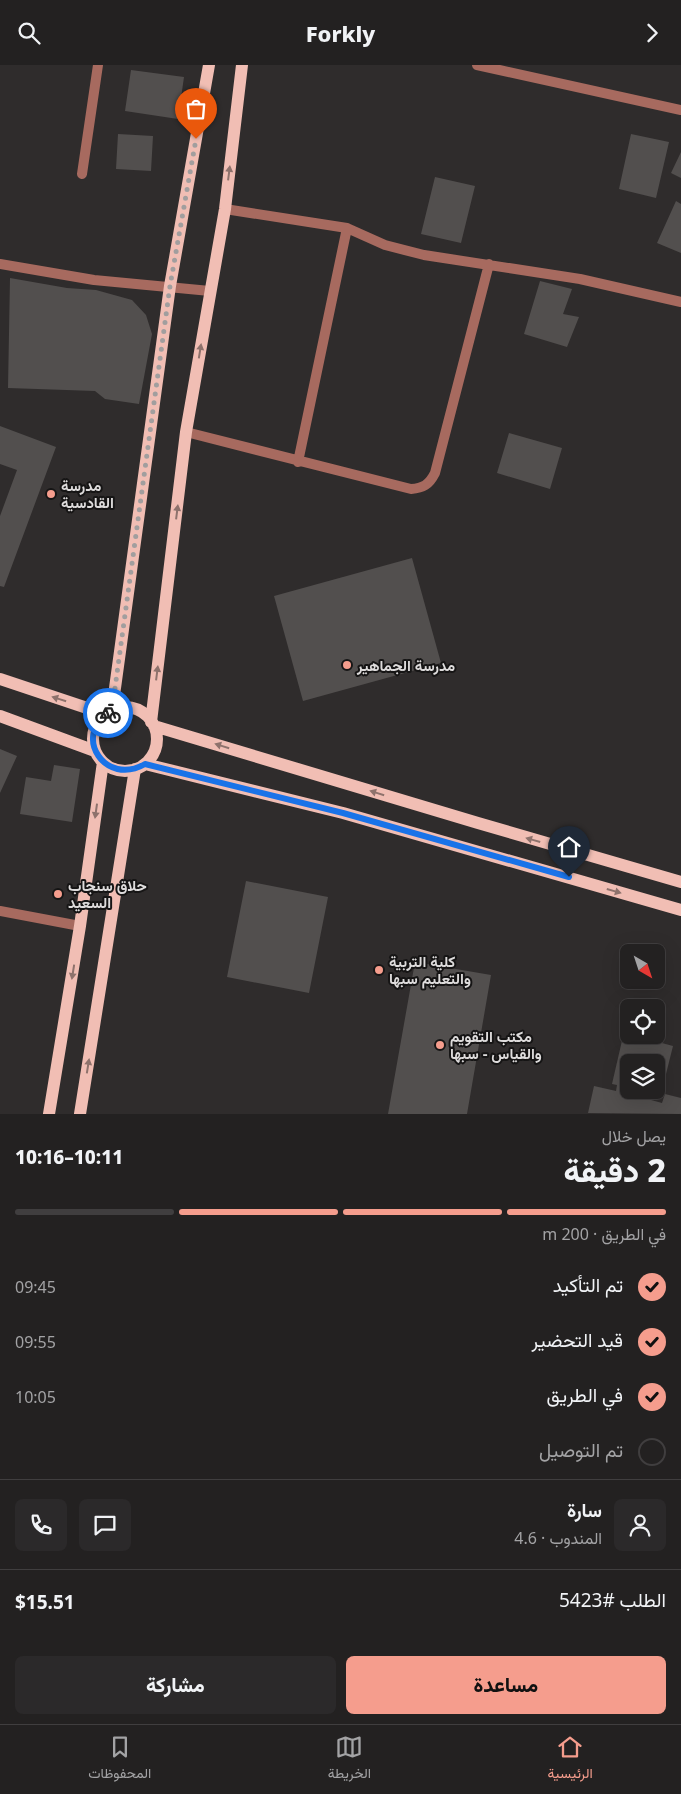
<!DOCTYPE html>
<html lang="ar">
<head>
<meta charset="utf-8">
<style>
  body { margin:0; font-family:"Noto Sans",Vazirmatn,sans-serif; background:#2b292a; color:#f1f3f6; direction:rtl; height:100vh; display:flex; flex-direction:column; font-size:19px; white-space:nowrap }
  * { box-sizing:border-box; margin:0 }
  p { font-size:16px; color:#a3a3a5 }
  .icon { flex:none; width:28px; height:28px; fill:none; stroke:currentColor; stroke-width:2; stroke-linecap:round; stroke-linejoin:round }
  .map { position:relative; height:1049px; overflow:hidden; direction:ltr }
  .side { display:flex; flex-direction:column; background:#232121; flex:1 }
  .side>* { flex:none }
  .needle { width:32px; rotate:141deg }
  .controls { position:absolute; left:620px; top:879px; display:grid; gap:10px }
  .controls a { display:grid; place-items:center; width:45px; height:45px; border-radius:8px; background:#232121; box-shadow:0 5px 20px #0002,0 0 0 1px #403e3f; font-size:25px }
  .pin { position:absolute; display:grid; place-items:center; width:42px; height:42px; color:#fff; margin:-51px -21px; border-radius:50% 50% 50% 0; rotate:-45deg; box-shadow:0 0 5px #0007 }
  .pin .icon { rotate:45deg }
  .courier { position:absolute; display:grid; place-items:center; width:50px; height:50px; margin:-25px; border:4px solid #1a73e8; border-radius:50%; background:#fff; color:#222; box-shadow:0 1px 6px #0007 }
  .summary em { font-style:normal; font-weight:800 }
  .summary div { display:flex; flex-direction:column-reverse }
  .summary { display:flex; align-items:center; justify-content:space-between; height:85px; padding:0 15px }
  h1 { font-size:32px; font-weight:800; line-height:38px }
  .bar { display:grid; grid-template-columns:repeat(4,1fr); gap:8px 5px; align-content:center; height:60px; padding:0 15px }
  .bar i { height:6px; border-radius:4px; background:#403e3f }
  .bar .current { background:#f59d8d }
  .bar p { grid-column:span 4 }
  .line { display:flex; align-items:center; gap:12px; padding:0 15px; border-top:1px solid #403e3f }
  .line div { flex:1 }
  .round { display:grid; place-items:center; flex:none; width:52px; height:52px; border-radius:8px; background:#2b292a }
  ol { padding:0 15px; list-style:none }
  li { display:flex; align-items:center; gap:15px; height:55px }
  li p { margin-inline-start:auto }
  li .icon { padding:5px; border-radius:50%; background:#f59d8d; color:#111; stroke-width:4 }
  li:last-child { color:#a3a3a5 }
  li i { width:28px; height:28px; border:2px solid #403e3f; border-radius:50% }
  .cta { display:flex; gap:10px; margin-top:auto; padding:10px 15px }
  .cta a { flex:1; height:58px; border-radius:8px; background:#f59d8d; color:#111; font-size:20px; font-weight:800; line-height:58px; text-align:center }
  .cta a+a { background:#2b292a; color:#f1f3f6 }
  header { display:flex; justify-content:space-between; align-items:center; height:65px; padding:0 15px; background:#232121; font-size:22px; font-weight:800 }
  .tab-bar { display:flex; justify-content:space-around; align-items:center; height:70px; border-top:1px solid #403e3f; background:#232121; font-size:14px; color:#a3a3a5 }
  .tab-bar a { display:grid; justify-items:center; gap:2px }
  .tab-bar .current { color:#f59d8d }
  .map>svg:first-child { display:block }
  .building { fill:#524f4e; fill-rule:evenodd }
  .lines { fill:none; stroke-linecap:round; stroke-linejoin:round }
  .minor { stroke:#a76a5f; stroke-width:10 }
  .primary { stroke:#f1beb4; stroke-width:12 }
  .oneway { fill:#8e726c }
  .done { stroke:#a19e9e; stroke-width:5; stroke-dasharray:0 9 }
  .route { stroke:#1a73e8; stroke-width:6 }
  .poi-dot { fill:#f59d8d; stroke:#161515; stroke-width:2 }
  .labels { text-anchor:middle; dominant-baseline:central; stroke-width:4; stroke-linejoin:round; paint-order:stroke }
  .poi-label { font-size:15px; font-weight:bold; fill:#dedcdc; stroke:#161515; text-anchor:start }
</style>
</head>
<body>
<header><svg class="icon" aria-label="forward" viewBox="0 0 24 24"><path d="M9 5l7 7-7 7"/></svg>Forkly<svg class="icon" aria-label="search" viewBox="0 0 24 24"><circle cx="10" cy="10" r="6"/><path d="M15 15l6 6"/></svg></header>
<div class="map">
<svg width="681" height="1049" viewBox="0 0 681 1049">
  <rect width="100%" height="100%" fill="#2f2c2c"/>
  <path class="building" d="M131,5L184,12L178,54L125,46Z
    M118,69L153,71L151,106L116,104Z
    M631,69L669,77L656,133L619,124Z
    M681,87V113L671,108Z
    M435,112L475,121L461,178L421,169Z
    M676,136L681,139V188L657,178Z
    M10,213L67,223L96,225L132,235L146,250L152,269L139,339L105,334L95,326L8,323Z
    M540,216L572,224L563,249L579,252L567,282L524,269Z
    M0,361L56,382L4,522L0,521V451L17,405L0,399Z
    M509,368L562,383L550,424L497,408Z
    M412,493L441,598L303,636L274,531Z
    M0,684L17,691L0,728Z
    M54,700L80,704L72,757L20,749L26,712L51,716Z
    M246,816L328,832L309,928L227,912Z
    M415,897L491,910L467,1049H388Z
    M624,967L629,970L643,971L660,968L658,977L673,981L661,1029L653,1028L651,1035L662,1038L665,1029L681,1033V1049L588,1048L594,1021L616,1026L617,1020L612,1019ZM629,998H656V1025H629Z"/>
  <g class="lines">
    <path class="minor" d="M477,0L681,45
      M82,109L98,0
      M225,144L347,163L385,180L424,190L580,214L681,237
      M0,199L94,215L210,226
      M186,367L411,424C423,423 429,420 435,408L489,199
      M298,397L347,163
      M0,846L80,861"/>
    <path class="primary" d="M0,614L105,649
      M93 674a32 32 0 1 1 64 0a32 32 0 1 1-64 0Z
      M112,645L170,221L209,0
      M0,651L95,686
      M151,657L186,367L225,144L242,0
      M154,661L478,758L681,817
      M145,699L343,748L681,845
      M49,1049L80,861L103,697
      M80,1049L135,704"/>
  </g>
  <defs><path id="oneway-solid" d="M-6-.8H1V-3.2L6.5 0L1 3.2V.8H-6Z" transform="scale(1.25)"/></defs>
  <g class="oneway">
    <use href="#oneway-solid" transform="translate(229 108) rotate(-83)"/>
    <use href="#oneway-solid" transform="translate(200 286) rotate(-81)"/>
    <use href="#oneway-solid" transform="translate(177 447) rotate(-83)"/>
    <use href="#oneway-solid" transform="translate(157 608) rotate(-83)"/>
    <use href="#oneway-solid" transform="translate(59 634) rotate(-162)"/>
    <use href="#oneway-solid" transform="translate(222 681) rotate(-163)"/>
    <use href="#oneway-solid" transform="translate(377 728) rotate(-163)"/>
    <use href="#oneway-solid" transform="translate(96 746) rotate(98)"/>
    <use href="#oneway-solid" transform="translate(533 775) rotate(-164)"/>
    <use href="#oneway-solid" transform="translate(614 826) rotate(16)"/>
    <use href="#oneway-solid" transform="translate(73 907) rotate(99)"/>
    <use href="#oneway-solid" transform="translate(88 1001) rotate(-81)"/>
  </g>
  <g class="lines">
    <path class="done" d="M108,648L112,645L170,221L196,74"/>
    <path class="route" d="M108,648C73,671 105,722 145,699L343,748L569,812"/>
  </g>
  <g class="poi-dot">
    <circle cx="51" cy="429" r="5"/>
    <circle cx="347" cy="600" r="5"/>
    <circle cx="58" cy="829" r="5"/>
    <circle cx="379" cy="905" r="5"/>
    <circle cx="440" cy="980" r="5"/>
  </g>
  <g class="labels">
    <g class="poi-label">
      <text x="61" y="420">مدرسة<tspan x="61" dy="17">القادسية</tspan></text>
      <text x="357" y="600">مدرسة الجماهير</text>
      <text x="68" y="820">حلاق سنجاب<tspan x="68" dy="17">السعيد</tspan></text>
      <text x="389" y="896">كلية التربية<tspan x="389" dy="17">والتعليم سبها</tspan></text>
      <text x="450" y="971">مكتب التقويم<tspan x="450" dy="17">والقياس - سبها</tspan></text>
    </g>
  </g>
</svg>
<div class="controls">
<a><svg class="needle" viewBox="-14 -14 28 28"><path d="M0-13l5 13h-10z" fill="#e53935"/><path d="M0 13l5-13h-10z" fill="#a3a3a5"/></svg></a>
<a><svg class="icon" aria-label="locate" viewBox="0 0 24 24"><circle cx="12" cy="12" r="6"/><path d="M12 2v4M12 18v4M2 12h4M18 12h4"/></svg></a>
<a><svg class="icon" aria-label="layers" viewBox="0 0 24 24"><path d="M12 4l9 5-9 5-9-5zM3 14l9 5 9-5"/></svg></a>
</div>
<div class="pin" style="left:196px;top:74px;background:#ea580c"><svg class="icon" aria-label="bag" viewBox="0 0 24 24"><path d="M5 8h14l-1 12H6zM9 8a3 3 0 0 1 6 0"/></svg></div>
<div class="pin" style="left:569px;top:812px;background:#1f2937"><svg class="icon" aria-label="home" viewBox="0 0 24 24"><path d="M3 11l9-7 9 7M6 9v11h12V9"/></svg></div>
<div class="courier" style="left:108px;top:648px"><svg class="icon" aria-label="bike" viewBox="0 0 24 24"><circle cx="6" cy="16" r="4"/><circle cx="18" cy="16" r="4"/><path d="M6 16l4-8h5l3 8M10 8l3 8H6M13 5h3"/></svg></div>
</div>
<section class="side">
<div class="summary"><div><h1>2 دقيقة</h1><p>يصل خلال</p></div><em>10:11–10:16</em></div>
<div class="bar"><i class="current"></i><i class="current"></i><i class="current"></i><i></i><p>في الطريق · 200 m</p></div>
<ol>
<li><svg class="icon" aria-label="check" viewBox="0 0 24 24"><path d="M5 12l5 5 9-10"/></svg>تم التأكيد<p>09:45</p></li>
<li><svg class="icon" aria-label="check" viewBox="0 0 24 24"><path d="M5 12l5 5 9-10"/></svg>قيد التحضير<p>09:55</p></li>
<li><svg class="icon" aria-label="check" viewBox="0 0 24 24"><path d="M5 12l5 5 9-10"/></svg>في الطريق<p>10:05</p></li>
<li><i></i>تم التوصيل</li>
</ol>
<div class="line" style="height:90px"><a class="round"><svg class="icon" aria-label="person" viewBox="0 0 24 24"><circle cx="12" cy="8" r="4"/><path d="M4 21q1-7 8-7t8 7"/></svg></a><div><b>سارة</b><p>المندوب · 4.6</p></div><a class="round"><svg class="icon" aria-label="chat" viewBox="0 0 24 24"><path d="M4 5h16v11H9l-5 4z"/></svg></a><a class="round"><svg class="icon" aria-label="phone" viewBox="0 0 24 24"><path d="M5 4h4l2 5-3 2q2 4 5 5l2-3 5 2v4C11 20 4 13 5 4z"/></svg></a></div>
<div class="line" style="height:65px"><div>الطلب #5423</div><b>$15.51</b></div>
<div class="cta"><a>مساعدة</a><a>مشاركة</a></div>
</section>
<nav class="tab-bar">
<a class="current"><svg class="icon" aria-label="home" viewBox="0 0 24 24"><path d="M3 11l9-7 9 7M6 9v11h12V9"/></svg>الرئيسية</a>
<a><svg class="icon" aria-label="map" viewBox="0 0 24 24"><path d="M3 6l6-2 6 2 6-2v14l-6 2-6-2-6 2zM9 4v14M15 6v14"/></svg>الخريطة</a>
<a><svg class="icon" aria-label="saved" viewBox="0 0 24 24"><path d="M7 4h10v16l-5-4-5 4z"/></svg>المحفوظات</a>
</nav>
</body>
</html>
